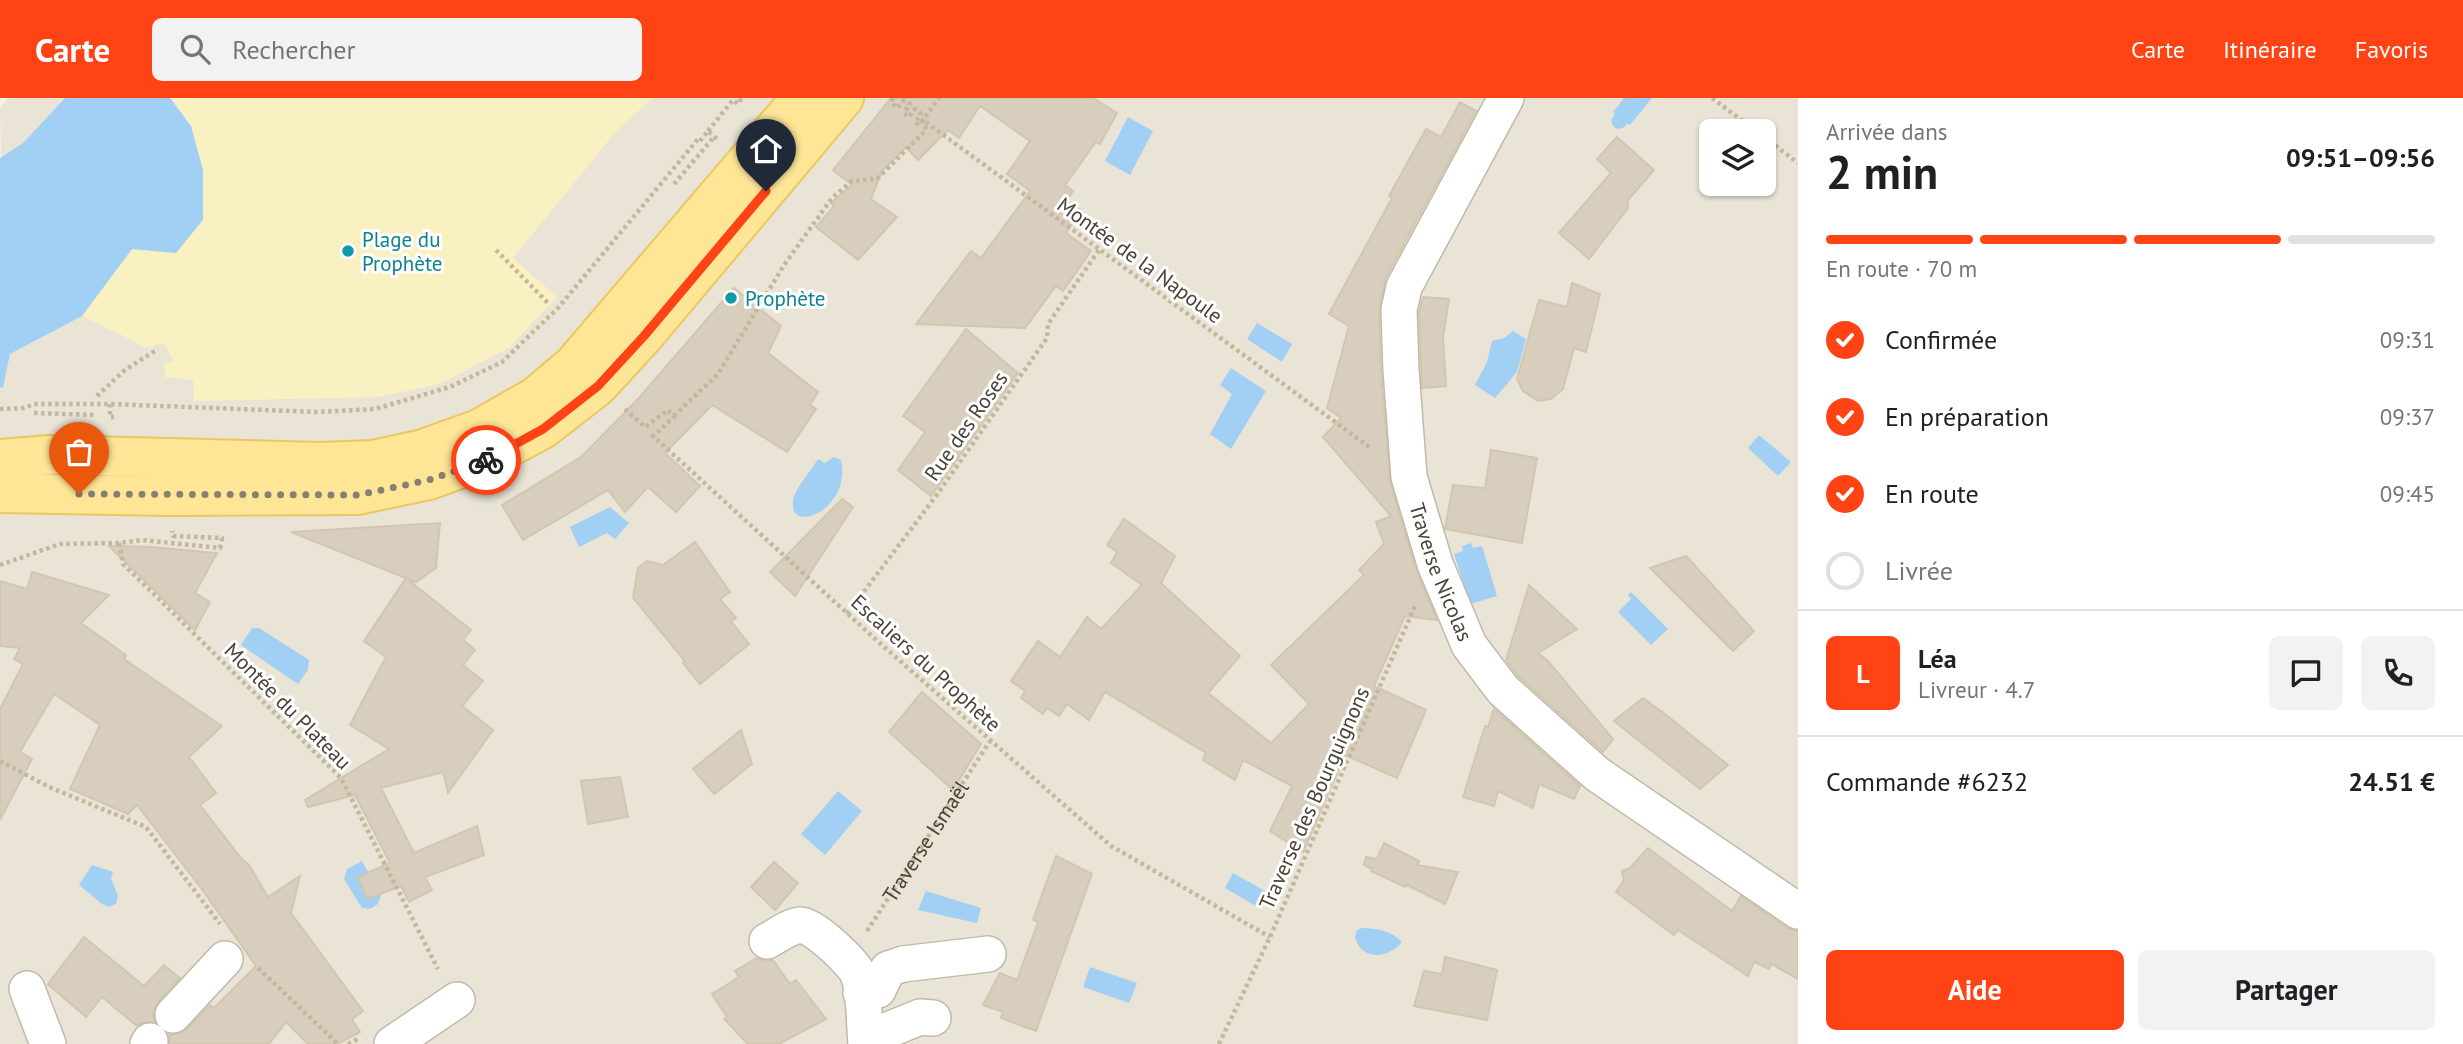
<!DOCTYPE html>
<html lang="fr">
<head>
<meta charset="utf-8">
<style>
  body { margin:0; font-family:"PT Sans",sans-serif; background:#f2f2f2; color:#202124; height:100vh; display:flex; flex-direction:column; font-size:26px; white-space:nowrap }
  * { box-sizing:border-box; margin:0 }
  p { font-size:23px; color:#757577 }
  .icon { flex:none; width:38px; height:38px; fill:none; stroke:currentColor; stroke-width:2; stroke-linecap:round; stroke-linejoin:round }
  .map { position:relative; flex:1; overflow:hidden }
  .drawer { display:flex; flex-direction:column; background:#fff; width:665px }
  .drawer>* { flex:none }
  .fabs { position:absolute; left:1699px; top:21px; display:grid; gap:14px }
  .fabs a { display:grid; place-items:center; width:77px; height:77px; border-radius:10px; background:#fff; box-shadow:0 2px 5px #0004; font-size:35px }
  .pin { position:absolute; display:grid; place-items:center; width:60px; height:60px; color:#fff; margin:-72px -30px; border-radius:50% 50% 50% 0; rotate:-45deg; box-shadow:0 0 7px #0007 }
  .pin .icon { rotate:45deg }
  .courier { position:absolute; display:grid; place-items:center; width:70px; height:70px; margin:-35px; border:5px solid #ff4315; border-radius:50%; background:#fff; color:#222; box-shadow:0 2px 9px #0007 }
  .summary em { font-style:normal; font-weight:800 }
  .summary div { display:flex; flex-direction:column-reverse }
  .summary { display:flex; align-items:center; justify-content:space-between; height:119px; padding:0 28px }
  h1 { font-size:46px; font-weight:800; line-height:52px }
  .bar { display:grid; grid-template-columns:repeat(4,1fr); gap:10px 7px; align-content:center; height:84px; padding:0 28px }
  .bar i { height:9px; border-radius:5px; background:#e0e0e0 }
  .bar .current { background:#ff4315 }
  .bar p { grid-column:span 4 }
  .line { display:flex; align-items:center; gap:18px; padding:0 28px; border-top:2px solid #e0e0e0 }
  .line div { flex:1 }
  .round { display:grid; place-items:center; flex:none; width:74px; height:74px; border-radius:10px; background:#f2f2f2 }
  ol { padding:0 28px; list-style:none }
  li { display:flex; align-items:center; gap:21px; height:77px }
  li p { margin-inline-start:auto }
  li .icon { padding:7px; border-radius:50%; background:#ff4315; color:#fff; stroke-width:4 }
  li:last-child { color:#757577 }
  li i { width:38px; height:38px; border:4px solid #e0e0e0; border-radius:50% }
  .cta { display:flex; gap:14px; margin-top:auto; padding:14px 28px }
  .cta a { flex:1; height:80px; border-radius:10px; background:#ff4315; color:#fff; font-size:28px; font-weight:800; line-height:80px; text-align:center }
  .cta a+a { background:#f2f2f2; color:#202124 }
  header { display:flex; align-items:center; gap:42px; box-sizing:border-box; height:98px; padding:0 35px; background:#ff4315; color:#fff }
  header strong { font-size:33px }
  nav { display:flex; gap:38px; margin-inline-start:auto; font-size:24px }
  .search { width:490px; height:63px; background:#f2f2f2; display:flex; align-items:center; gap:18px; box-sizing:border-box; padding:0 24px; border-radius:10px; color:#757577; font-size:26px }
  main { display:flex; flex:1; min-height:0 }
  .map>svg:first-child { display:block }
  .residential { fill:#e9e4d6; fill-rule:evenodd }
  .sand { fill:#faf1c3 }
  .water { fill:#a2cff4 }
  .building { fill:#d7cebd; stroke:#d2c6b0; stroke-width:2 }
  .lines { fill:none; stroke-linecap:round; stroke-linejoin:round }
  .minor-casing { stroke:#c1baaa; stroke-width:38 }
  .major-casing { stroke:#eac761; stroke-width:42 }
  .path { stroke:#c4b79b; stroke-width:4.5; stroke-dasharray:3.5 3.5; stroke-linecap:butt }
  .minor { stroke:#fff; stroke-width:35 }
  .major { stroke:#ffe697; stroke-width:38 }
  .done { stroke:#858074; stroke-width:7; stroke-dasharray:0 12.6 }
  .route { stroke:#ff4315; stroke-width:9 }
  .culture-dot { fill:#0f9aa8; stroke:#fff; stroke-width:2.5 }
  .labels { text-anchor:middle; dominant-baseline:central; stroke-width:6; stroke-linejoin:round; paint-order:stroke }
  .culture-label { font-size:21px; fill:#0d838f; stroke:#fff; text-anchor:start }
  .street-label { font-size:21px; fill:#494236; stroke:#fff }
</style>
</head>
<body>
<header>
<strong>Carte</strong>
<div class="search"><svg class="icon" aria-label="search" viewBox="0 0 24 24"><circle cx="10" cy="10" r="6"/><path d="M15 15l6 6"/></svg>Rechercher</div>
<nav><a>Carte</a><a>Itinéraire</a><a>Favoris</a></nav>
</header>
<main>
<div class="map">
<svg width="1798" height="946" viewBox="0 0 1798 946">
  <rect width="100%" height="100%" fill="#f5f2e8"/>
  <path class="residential" d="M8,0H65L23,45L1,60L0,10Z
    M170,0H1798V946H0V289H3L10,256L82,218L191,28ZM1712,33H1764V86H1712Z"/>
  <path class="sand" d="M170,0H652L613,37L513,160L557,199L509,250L439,286L379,299L194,303L193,282L165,279L164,267L173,262L164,245L145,250C125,237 103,229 82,218L132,151L176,155L203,72L191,28Z"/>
  <path class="water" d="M65,0H170L191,28L203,72V122L176,155L132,151L82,218L10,256L3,290L0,289V60L23,45Z
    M1624,0H1652L1630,27L1627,26C1623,31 1618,33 1613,28L1611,23L1615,16L1613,14Z
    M1128,19L1153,33L1130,77L1105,63Z
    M1257,225L1292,246L1282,264L1247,241Z
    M1513,233L1526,241L1517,274L1495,300L1475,287L1487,264L1492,243L1504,240Z
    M1231,270L1266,293L1231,351L1210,336L1232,296L1220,287Z
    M1759,337L1791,364L1778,378L1748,350Z
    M834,359L841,362C852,411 789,438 793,403C794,392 812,371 818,361L825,365Z
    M610,409L629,425L615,441L607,435L579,449L570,429Z
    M1471,445L1473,450L1482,448L1497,498L1470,506L1454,456L1463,453L1462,448Z
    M1631,494L1668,531L1651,547L1618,514L1631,501L1628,497Z
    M252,530H259L309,562L308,572L298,586L241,547Z
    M838,693L862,713L825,757L801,736Z
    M362,763L381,797L378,806L370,811L362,810L344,781L347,771Z
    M92,767L113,774L111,780L118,798L116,806L109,809L102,806L79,787Z
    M1233,775L1265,793L1256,808L1225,790Z
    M926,793L981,810L977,825L918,812Z
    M1362,830C1377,830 1392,833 1402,844C1389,860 1363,864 1355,840L1357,832Z
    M1090,869L1137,885L1129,905L1083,889Z"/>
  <path class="building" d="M891,0H1093L1117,15L1100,46L1096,44L1065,87L1073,93L1067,103L1081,112L1066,135L1091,153L1063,193L1056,188L1025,230L916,226L971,153L981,160L1030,93L1007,76L1030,43L980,8L959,40L948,32L918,62L906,49L882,73L871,101L897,119L858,162L816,129L834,108L831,105L852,87L833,72Z
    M1460,4L1476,13L1386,179L1379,212L1381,274L1390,384L1416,472L1437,522L1405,518L1374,588L1426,612L1397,680L1345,657L1303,754L1270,733L1292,688L1243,662L1235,682L1203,662L1206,655L1105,594L1089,622L1067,606L1059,618L1047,610L1043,616L1021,600L1025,593L1011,583L1038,543L1060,559L1087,519L1101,531L1142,487L1111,465L1117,454L1107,447L1124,421L1175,458L1161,485L1240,558L1208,595L1271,645L1309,606L1271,567L1364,477L1359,472L1384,446L1376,424L1391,418L1323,339L1341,320L1327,310L1349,228L1329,216L1392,100L1389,98L1426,31L1441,39Z
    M1617,39L1654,72L1628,102V110L1589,161L1559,135L1611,75L1597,61Z
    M1572,185L1600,196L1586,254L1574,250L1563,291L1551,301L1538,303L1523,293L1517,281L1539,202L1567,209Z
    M734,190L781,228L768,255L818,294L810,307L816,311L787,354L712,307L665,355L700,388L676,414L648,389L625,414L608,392L523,442L502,407L581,359L639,300Z
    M1423,199L1449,201L1443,239L1446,288L1422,290L1419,214Z
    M966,231L1018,275L931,398L898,372L925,334L903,318Z
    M1491,352L1537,360L1522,445L1445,431L1453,387L1485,390Z
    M842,401L853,409L795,498L770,474Z
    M440,425L436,470L416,484L291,434Z
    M695,444L730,494L720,501L736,520L731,523L749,546L700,586L683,565L685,563L633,500L638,470L647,463L663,467Z
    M109,448L151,449L217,455L195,495L210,504L195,532Z
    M1686,458L1754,533L1733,553L1650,470Z
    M32,474L109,497L81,525L126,557L124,561L222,628L189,659L216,695L200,707L241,760L249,767L268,799L300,778L291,815L363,913L352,921L360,934L337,946H308L286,924L269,946H170L169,937L178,936L187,931L210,907L214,910L256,868L201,790L137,707L128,716L70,691L100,627L54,596L20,654L32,661L0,722V611L23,566L14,561L20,550L0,548V483L27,491Z
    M406,480L471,532L463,542L475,552L463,567L483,583L462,608L493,632L448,695L443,674L381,690L414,755L477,728L484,757L425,779L432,792L409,804L401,788L367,801L358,779L390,765L355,697L308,709L305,702L389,651L350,627L386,559L364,543Z
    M1529,487L1577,531L1538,555L1548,563L1613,641L1603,654L1518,578L1506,562Z
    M922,594L981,646L953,692L889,634Z
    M1643,600L1665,616L1728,667L1700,691L1614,623Z
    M1494,611L1580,688L1574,701L1539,686L1533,710L1498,693L1494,708L1463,699L1485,628L1488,629Z
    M741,632L752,666L714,696L693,671Z
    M620,679L628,719L588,726L581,683Z
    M1384,745L1419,763L1417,767L1458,774L1445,806L1407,787L1405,789L1371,773L1372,771L1364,767L1366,759L1377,761Z
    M1648,750L1732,813L1741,798L1787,830L1798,833V881L1771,866L1769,871L1754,864L1748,878L1678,832L1674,837L1616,794L1624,782L1622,773L1630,770Z
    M1056,758L1092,776L1036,933L1001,920L1003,914L983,907L1000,875L1017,882L1038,824L1033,822Z
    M774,764L798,785L775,812L751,789Z
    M84,839L144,888L164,867L180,880L158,904L153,913L154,924L142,925L137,928L102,899L86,919L48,886Z
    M1445,859L1497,872L1487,922L1414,908L1424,873L1442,876Z
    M757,860L766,863L773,862L790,886L796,882L826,921L779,946H748L724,921L727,919L712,896L739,879L735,873Z"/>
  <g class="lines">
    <defs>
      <g id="minor">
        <path id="s2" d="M1506,0L1404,189L1399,212L1401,272L1409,379L1435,466L1469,547L1503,592L1597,676L1798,813"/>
        <path d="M767,843C777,838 789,828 801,827C813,827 853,864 858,876C865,894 864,926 866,946"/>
        <path d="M27,891L48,946"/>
        <path d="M861,895L878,892L888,871L903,866L988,856"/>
        <path d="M173,917L225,861"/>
        <path d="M866,941L920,919L933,920"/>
        <path d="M148,946L150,943"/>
        <path d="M392,946L457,902"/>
      </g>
      <path id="major" d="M0,361L49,357L320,364L373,362L423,351L479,331L535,299L573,267L801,0
        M0,395L170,398L358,397L429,382L487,361L543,331L598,288L644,238L844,0"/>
    </defs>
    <use href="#minor" class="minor-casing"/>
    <use href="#major" class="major-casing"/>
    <g class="path">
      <path d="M893,0L891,4L897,10L904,2L910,6L904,15L909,19L915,11L921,16L915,24L919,27L923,22L1372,351"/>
      <path d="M1712,0L1756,33"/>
      <path d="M708,33L733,2L738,6L742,0"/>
      <path d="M1764,39L1798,65"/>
      <path d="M674,86L714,39"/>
      <path d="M496,152L548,205"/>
      <path d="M97,298L125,272L158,251"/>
      <path d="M110,306V319H114"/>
      <path d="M0,311L24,310L34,306H110L317,314L375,311L450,289L502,264L558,210L698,41L700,43L708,33L719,43"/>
      <path d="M625,311L645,329L668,312L674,319L653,338L883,548L1111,748L1270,839"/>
      <path d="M34,315L96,317"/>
      <path d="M674,318L718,276L784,167L832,100L852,83L877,81L926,32L923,22L939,0"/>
      <path d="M119,445L123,466L341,680L438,871"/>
      <path d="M0,467L60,446L119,445L142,442L220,450L222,440L173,438L172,433"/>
      <path d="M847,516L936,398L1047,240L1048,226L1099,152"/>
      <path d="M0,663L49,689L146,729L220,826"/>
      <path id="s1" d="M867,833L990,643"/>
      <path d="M258,870L338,946"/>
      <path d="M348,946L358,941"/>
      <path d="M1219,946L1270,839L1415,508"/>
    </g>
    <use href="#minor" class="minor"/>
    <use href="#major" class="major"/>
  </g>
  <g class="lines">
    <path class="done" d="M79,396L358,397L429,382L486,362"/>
    <path class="route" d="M486,362L543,331L598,288L644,238L766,93"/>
  </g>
  <g class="culture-dot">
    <circle cx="348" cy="153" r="7"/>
    <circle cx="731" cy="200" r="7"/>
  </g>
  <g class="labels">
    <g class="culture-label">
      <text x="362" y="141">Plage du<tspan x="362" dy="24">Prophète</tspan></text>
      <text x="745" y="200">Prophète</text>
    </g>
    <g class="street-label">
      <text transform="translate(1140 162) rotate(36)">Montée de la Napoule</text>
      <text transform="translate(966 328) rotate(-55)">Rue des Roses</text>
      <text stroke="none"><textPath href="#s2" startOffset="506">Traverse Nicolas</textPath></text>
      <text transform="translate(926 565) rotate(42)">Escaliers du Prophète</text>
      <text transform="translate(288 608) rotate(45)">Montée du Plateau</text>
      <text transform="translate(1314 700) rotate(-66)">Traverse des Bourguignons</text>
      <text stroke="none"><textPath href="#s1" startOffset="107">Traverse Ismaël</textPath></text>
    </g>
  </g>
</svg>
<div class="fabs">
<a><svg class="icon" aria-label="layers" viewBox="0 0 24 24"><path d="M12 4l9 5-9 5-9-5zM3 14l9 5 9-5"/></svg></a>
</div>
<div class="pin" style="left:79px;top:396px;background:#ea580c"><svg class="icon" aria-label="bag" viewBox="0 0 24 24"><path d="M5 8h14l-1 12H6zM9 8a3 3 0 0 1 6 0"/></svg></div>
<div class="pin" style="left:766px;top:93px;background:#1f2937"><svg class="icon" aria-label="home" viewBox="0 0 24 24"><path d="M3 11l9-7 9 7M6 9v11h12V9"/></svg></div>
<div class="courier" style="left:486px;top:362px"><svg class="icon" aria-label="bike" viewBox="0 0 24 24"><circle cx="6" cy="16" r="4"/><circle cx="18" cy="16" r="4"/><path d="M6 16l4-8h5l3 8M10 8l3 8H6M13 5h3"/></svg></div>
</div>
<section class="drawer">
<div class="summary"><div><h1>2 min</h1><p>Arrivée dans</p></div><em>09:51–09:56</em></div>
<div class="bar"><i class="current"></i><i class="current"></i><i class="current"></i><i></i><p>En route · 70 m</p></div>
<ol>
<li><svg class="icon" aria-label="check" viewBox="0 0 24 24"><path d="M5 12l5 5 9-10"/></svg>Confirmée<p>09:31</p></li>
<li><svg class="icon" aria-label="check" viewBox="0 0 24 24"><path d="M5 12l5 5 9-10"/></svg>En préparation<p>09:37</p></li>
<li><svg class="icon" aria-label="check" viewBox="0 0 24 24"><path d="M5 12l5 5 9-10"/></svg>En route<p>09:45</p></li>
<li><i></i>Livrée</li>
</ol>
<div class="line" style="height:126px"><b class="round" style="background:#ff4315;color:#fff">L</b><div><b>Léa</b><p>Livreur · 4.7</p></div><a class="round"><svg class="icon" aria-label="chat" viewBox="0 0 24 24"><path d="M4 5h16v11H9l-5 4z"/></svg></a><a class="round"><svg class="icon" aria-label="phone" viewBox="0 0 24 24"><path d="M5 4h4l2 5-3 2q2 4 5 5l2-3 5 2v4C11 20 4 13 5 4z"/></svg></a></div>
<div class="line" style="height:91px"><div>Commande #6232</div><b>24.51 €</b></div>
<div class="cta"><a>Aide</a><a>Partager</a></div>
</section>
</main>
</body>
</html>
